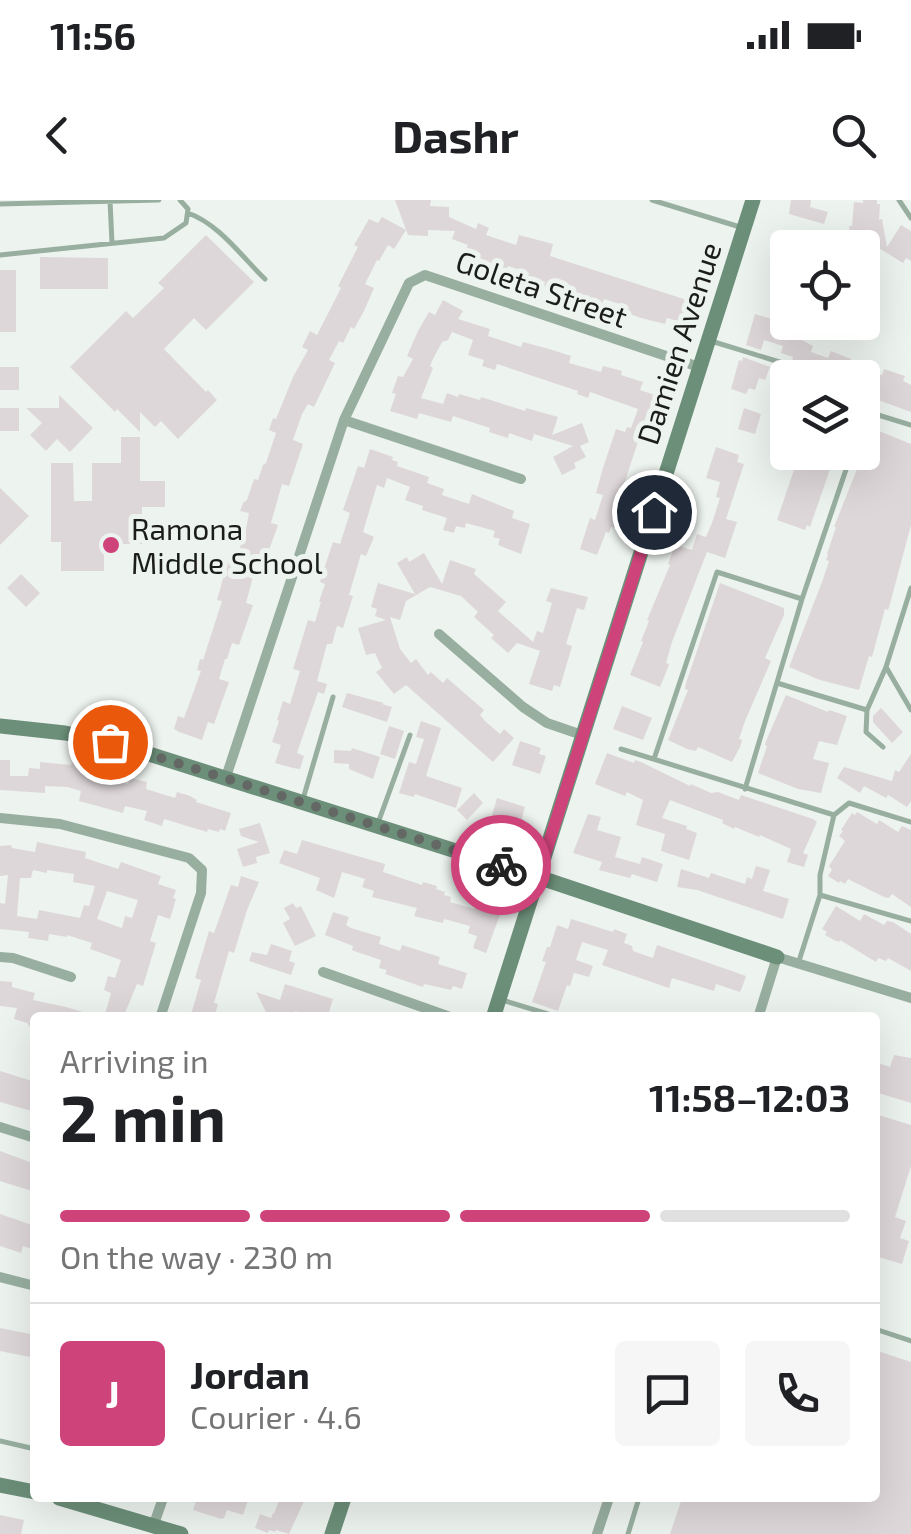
<!DOCTYPE html>
<html lang="en">
<head>
<meta charset="utf-8">
<style>
  body { margin:0; font-family:"Exo 2",sans-serif; background:#f6f6f6; color:#202124; height:100vh; display:flex; flex-direction:column; font-size:38px; white-space:nowrap }
  * { box-sizing:border-box; margin:0 }
  p { font-size:32px; color:#757577 }
  .icon { flex:none; width:55px; height:55px; fill:none; stroke:currentColor; stroke-width:2; stroke-linecap:round; stroke-linejoin:round }
  .map { position:relative; flex:1; overflow:hidden }
  .panel { position:absolute; left:30px; top:812px; width:850px; height:490px; display:flex; flex-direction:column; background:#fff; border-radius:10px; box-shadow:0 10px 40px #0002 }
  .panel>* { flex:none }
  .controls { position:absolute; left:770px; top:30px; display:grid; gap:20px }
  .controls a { display:grid; place-items:center; width:110px; height:110px; border-radius:10px; background:#fff; box-shadow:0 10px 40px #0002; font-size:50px }
  .pin { position:absolute; display:grid; place-items:center; width:85px; height:85px; color:#fff; margin:-42px; border:5px solid #fff; border-radius:50%; box-shadow:0 2px 10px #0007 }
  .courier { position:absolute; display:grid; place-items:center; width:100px; height:100px; margin:-50px; border:8px solid #ce437a; border-radius:50%; background:#fff; color:#222; box-shadow:0 2px 12px #0007 }
  .head em { font-style:normal; font-weight:700 }
  .head div { display:flex; flex-direction:column-reverse }
  .head { display:flex; align-items:center; justify-content:space-between; height:170px; padding:0 30px }
  h1 { font-size:65px; font-weight:700; line-height:75px }
  .bar { display:grid; grid-template-columns:repeat(4,1fr); gap:15px 10px; align-content:center; height:120px; padding:0 30px }
  .bar i { height:12px; border-radius:8px; background:#e0e0e0 }
  .bar .on { background:#ce437a }
  .bar p { grid-column:span 4 }
  .line { display:flex; align-items:center; gap:25px; padding:0 30px; border-top:2px solid #e0e0e0 }
  .line div { flex:1 }
  .round { display:grid; place-items:center; flex:none; width:105px; height:105px; border-radius:10px; background:#f6f6f6 }
  .status { display:flex; justify-content:space-between; align-items:center; height:70px; padding:0 50px; background:#fff; direction:ltr }
  .status svg { height:28px; fill:currentColor }
  header { display:flex; justify-content:space-between; align-items:center; height:130px; padding:0 30px; background:#fff; font-size:45px; font-weight:700 }
  .map>svg:first-child { display:block }
  .building { fill:#ded7d9; fill-rule:evenodd }
  .lines { fill:none; stroke-linecap:round; stroke-linejoin:round }
  .lane { stroke:#98afa0; stroke-width:5 }
  .street { stroke:#98afa0; stroke-width:10 }
  .secondary { stroke:#6c8f79; stroke-width:15 }
  .done { stroke:#646865; stroke-width:10; stroke-dasharray:0 18 }
  .route { stroke:#ce437a; stroke-width:12 }
  .poi-dot { fill:#ce437a; stroke:#edf3ef; stroke-width:4 }
  .labels { text-anchor:middle; dominant-baseline:central; stroke-width:10; stroke-linejoin:round; paint-order:stroke }
  .street-label { font-size:30px; fill:#1b1d1b; stroke:#edf3ef }
  .poi-label { font-size:30px; fill:#1b1d1b; stroke:#edf3ef; text-anchor:start }
</style>
</head>
<body>
<div class="status"><b>11:56</b><svg viewBox="0 0 49 12"><path d="M0 12V9h3v3zM5 12V6h3v6zM10 12V3h3v9zM15 12V0h3v12zM26 1h20v11H26zM47 4h2v5h-2z"/></svg></div>
<header><svg class="icon" aria-label="back" viewBox="0 0 24 24"><path d="M15 5l-7 7 7 7"/></svg>Dashr<svg class="icon" aria-label="search" viewBox="0 0 24 24"><circle cx="10" cy="10" r="6"/><path d="M15 15l6 6"/></svg></header>
<div class="map">
<svg width="911" height="1334" viewBox="0 0 911 1334">
  <rect width="100%" height="100%" fill="#edf3ef"/>
  <path class="building" d="M395,0H431L430,6L449,7V17L476,29L478,23L489,28L486,35L516,45L519,35L553,44L550,56L690,101L684,123L667,118L665,124L641,118L624,112L626,106L604,99L602,104L544,86L545,82L528,76L529,73L508,66L506,73L486,66L487,61L465,52L468,45L452,39L455,31L428,30V36L408,35Z
    M791,0H811L810,7L828,12L824,24L789,14Z
    M863,0H877V4H880L879,20L882,19L887,47L901,25L911,31V61L906,58L903,63L877,47L864,50L863,46L853,48L849,26H852L854,2L863,3Z
    M382,17L406,30L394,49L388,45L379,61L377,60L365,84L374,88L364,111L354,129L351,127L343,143L339,141L329,160L335,163L314,207L308,204L302,214L293,240L303,244L289,286L282,284L271,323L278,325L264,364L257,362L246,403L253,405L247,422L239,445L232,443L227,459H225L219,479L229,482L214,524L208,522L202,540L179,532L174,529L178,516L184,518L201,471L197,470L200,459L203,460L222,401L217,400L228,361L235,363L246,329L249,313L240,311L243,303L247,300L254,279L258,280L263,265L266,263L276,233L269,230L273,218L276,219L293,177L308,150L302,147L310,131L317,135L341,88L338,86L358,47L354,45L369,19L378,23Z
    M206,35L254,82L206,130L194,118L164,149L206,192L208,190L217,200L178,239L161,221L155,227L140,212V232L117,209L115,212L70,167L126,111L133,118L164,88L158,83Z
    M40,57L108,58V89H40Z
    M0,70H16V132H0Z
    M443,100L463,111L458,119L490,129L488,136L521,147L523,142L549,149L571,156L569,163L601,172L603,166L622,171L621,175L643,182L640,190L658,196L652,213L649,212L646,217L614,315L618,317L615,328L611,327L609,333L606,332L597,355L580,349L590,318L595,320L603,295L596,293L603,268L616,229L625,232L627,227L631,228L638,209L590,192L588,198L577,194L578,191L497,164L495,170L482,166L484,160L468,155L473,140L452,132L448,140L442,142L432,161L430,166L433,168L421,198L443,204L447,193L458,197L459,194L480,200L481,197L525,211L526,208L558,217L552,235L582,223L589,242L580,246L586,257L574,263L576,268L562,275L553,257L573,246L534,234L532,241L509,233L508,238L489,232L490,228L453,216L451,222L419,213L417,219L390,211L396,194L392,193L398,176L403,177L413,159L407,156L418,131L429,112L435,115Z
    M755,114L803,128L802,130L805,131L802,140L813,146L811,152L828,158L831,151L851,159L850,163L871,171L882,175L884,169L905,176L903,181L911,185V212L878,200L862,191V178H822L791,168L793,157L781,153L783,146L764,140L761,150L746,145Z
    M743,157L770,167L765,180L759,178L755,190L749,188L746,194L731,189L739,160L742,161Z
    M0,167H19V190H0Z
    M59,195L93,228L70,252L57,239L46,251L30,235L42,223L26,208H59Z
    M0,208H19V231H0Z
    M744,208L761,214L755,234L738,229Z
    M869,227L911,244V325L890,404L888,410L885,409L872,457L869,456L859,490L820,480L789,467L822,382L829,361L826,360L828,355L827,354L836,327H834L863,254L862,240Z
    M121,237H140V281H165V307H142V344H104V371H61V342H51V263H73L74,301H92V263H121Z
    M716,247L739,255L737,262L744,264L726,319L737,322L725,358L707,352L672,442L666,463L669,464L667,470L660,487L630,475L643,442L641,441L649,421L647,420L670,365L668,364L675,345L692,350L697,334L706,337L712,323L720,298L716,297L720,282L706,278Z
    M370,249L393,257L392,260L398,262L397,266L429,277L427,283L444,289L442,295L469,304L472,294L514,311L512,318L530,324L521,354L498,345L500,339L493,337L495,331L466,323L465,328L456,326L454,333L443,330L447,318L422,310L423,306L405,300L410,287L387,278L384,288L377,285L363,332L374,337L366,356L361,354L349,395L353,396L343,428L337,426L332,444H327L317,481L327,484L324,494L318,492L297,553L304,556L300,569L293,568L275,563L281,545L272,542L279,521L277,520L283,501L290,504L300,471L293,469L308,420L315,422L321,402H319L325,384L320,382L326,363L333,342L340,344L350,313L343,310L358,266L364,268Z
    M800,252H836L810,327L807,325L805,330L777,320Z
    M0,288L29,316L0,345Z
    M424,353L442,384L450,360L476,369L474,374L506,402L498,411L533,442L537,431L543,433L552,403L546,401L551,388L588,397L584,410L577,408L566,444L572,446L560,487L554,485L552,491L529,484L540,451L517,443L508,453L491,438L494,435L474,417L478,412L461,396L430,387L406,401L400,420L390,417L400,449L411,463L416,459L428,475L431,472L443,483L447,478L484,510L480,515L485,521L500,534L504,529L514,538L493,562L406,485L394,494L376,472L382,468L375,453L366,455L358,428L386,420L375,416L377,409L371,407L378,383L415,394L397,363L407,357L409,362Z
    M21,374L40,393L26,407L7,388Z
    M720,383L784,408V415L765,458L771,461L745,521L739,539L742,540L740,547L732,562L698,547L696,551L687,549L668,540L688,490L685,489L686,483Z
    M347,493L384,503L382,504L392,507L387,522L342,507Z
    M786,495L828,512L829,510L847,516L837,545L819,541L813,559L829,563L821,593L798,589L758,573L767,546L765,545L766,541Z
    M622,506L652,518L643,540L613,529Z
    M881,508L903,532L892,543L873,522V516Z
    M421,521L441,528L426,576L462,588L456,608L415,594L414,597L399,593L409,562L416,564L424,539L416,537Z
    M389,526L404,531L395,559L380,554Z
    M520,541L541,548L539,554L546,556L540,574L512,565Z
    M352,548L380,557L373,579L349,569V564L334,563V550L351,551Z
    M607,553L634,563L635,560L641,562L690,586L691,584L711,593L718,592L739,600L741,595L813,619L817,622L803,653L808,655L804,667L787,662L791,649L760,635L759,637L735,627L734,629L722,623L723,620L670,600L662,618L687,626L686,629L697,633L689,660L661,651L665,634L636,625L643,600L627,592L625,596L595,584Z
    M911,554V601L907,607L888,595L886,598L864,586L860,593L837,578L844,567L892,581L895,570L899,572Z
    M0,560H10V576H28L29,568L40,569V562L71,565L72,562L86,566L84,573L128,584L130,578L147,582L146,589L175,598L177,592L190,596L197,600L196,602L231,613L225,631L220,629L219,632L208,629L207,632L164,619L162,626L144,620L147,611L125,606L123,613L79,601L81,591L67,587L45,586V593L0,590Z
    M474,593L483,603L467,620L457,610Z
    M497,598L525,607L520,625L513,623L511,628L490,622Z
    M857,612L877,624L879,620L898,632L902,626L911,630V707L892,694L889,698L884,697L848,679L845,684L840,681L839,683L828,676L832,670L829,666L845,641L839,636L843,631L841,630L852,613L855,615Z
    M588,614L601,617L597,630L621,637L615,657L640,664L642,657L663,664L657,682L632,674L630,678L599,670L602,662L573,653Z
    M260,623L270,653L256,657L257,663L243,667L237,649L259,642L241,636L239,629Z
    M302,640L385,664L383,672L422,685L423,682L437,686L436,689L445,692L444,695L451,697L450,702L475,709L477,704L501,712L486,753L473,748L477,736L468,733L470,726L444,719L443,723L426,719L414,716L417,708L372,697L374,691L362,687L365,679L342,672L334,698L316,690L320,678L279,663L284,650L297,654Z
    M37,642L86,652L85,658L118,669L121,662L138,668L161,676L158,684L176,690L173,698L176,699L170,719L158,715L150,741L156,743L143,786L137,784L123,818H104L111,793L104,790L108,776L115,778L121,760L90,749L92,743L67,735V737L49,734L48,741L28,738L29,732L0,729V703L5,704L8,675L0,676V646L11,645L12,648L35,652ZM33,670L47,673V670L74,674L73,682L95,686L89,706L84,705L80,718L39,710L37,719L17,716L20,678H31ZM107,691L138,700L132,718L125,716L122,728L97,719Z
    M756,666L770,670L763,691L789,699L783,719L697,690L677,687L681,669L709,678L711,673L745,684L747,677L752,679Z
    M241,676L259,682L247,710L234,753L229,751L214,803L218,804L214,818H190L201,780L195,778L209,731L214,733L231,685L238,687Z
    M293,703L296,708L301,706L316,736L295,746L283,723L290,719L284,708Z
    M836,706L860,721L864,714L884,725L887,721L893,722L911,734V771L888,758L886,761L878,758L876,762L840,740L839,742L834,740L825,735L827,732L822,729Z
    M333,712L349,717L346,725L351,728L381,737L379,744L400,751L402,745L440,757L438,764L467,773L462,789L453,786L451,790L424,784L423,787L385,774L387,770L379,768L381,760L354,751L352,750L353,746L325,735Z
    M571,719L613,732L614,729L627,734L624,743L632,746L633,751L653,758L657,745L746,776L743,785L740,792L716,784L714,791L672,778L669,788L602,765L608,750L582,742L576,760L593,766L589,777L574,773L570,786L567,785L558,811L538,804L532,802L546,762L542,761L547,747H550L557,725L568,729Z
    M271,744L292,751L289,761L295,763L291,775L249,761L252,752L267,755Z
    M0,781L12,782V787L35,793L33,800L66,807L93,815L92,818H35V835L27,823L14,819L17,808L0,806Z
    M285,784L333,799L327,818H316L295,811L293,817L288,815L283,818H269L256,792L280,800Z
    M894,855L911,858V903L875,892V862L890,867Z
    M0,871L35,882V912L0,902Z
    M875,914L911,925V966L895,1017L906,1021L900,1038L909,1041L902,1064L875,1056Z
    M0,951L35,964L32,972L35,973V992L0,981Z
    M0,1014L35,1026V1050L23,1046L21,1053L0,1046Z
    M0,1128L35,1135V1158L0,1151Z
    M875,1150L911,1162V1334H670L682,1298H875Z
    M197,1298H240L248,1300L243,1315L227,1310L224,1318L221,1319L193,1310Z
    M280,1298H293L304,1301L289,1334L276,1330L275,1332L269,1330L268,1333L255,1328L260,1314L271,1318L273,1313L274,1314Z
    M0,1315L24,1320L21,1334H0Z"/>
  <g class="lines">
    <path class="lane" d="M652,0L740,27
      M899,0L911,18
      M110,1L112,43
      M0,4L159,0
      M188,13C219,24 242,57 265,79
      M0,55L164,38L186,23L188,9L180,0
      M711,141L786,164
      M862,210L911,225
      M886,467L911,510
      M777,483L867,510
      M883,547L866,532L867,510L886,467L911,388
      M621,549L834,615
      M654,559L717,372L802,399
      M745,589L802,399L852,252
      M303,599L333,497
      M378,623L410,535
      M820,695L911,721
      M798,764L820,695V675L834,615L849,603L911,622
      M502,800L561,818
      M875,1129L911,1141
      M0,1241L35,1249
      M628,1334L639,1298"/>
    <path class="street" d="M344,220L521,279
      M439,434L523,507L547,523L582,535
      M226,577L344,220L409,83L425,75L699,167
      M0,618L60,624L189,658L202,670L201,693L160,818
      M0,757L13,758L71,777
      M323,772L453,818
      M758,818L777,757L911,798
      M0,927L35,938
      M0,1077L35,1086
      M154,1324L163,1298
      M597,1334L609,1298"/>
    <path class="secondary" d="M0,526L65,533L111,542L538,677L777,757
      M493,818L753,0
      M0,1285L35,1292
      M59,1298L181,1334
      M332,1334L344,1298"/>
  </g>
  <g class="lines">
    <path class="done" d="M110,542L501,665"/>
    <path class="route" d="M501,665L538,677L654,312"/>
  </g>
  <circle class="poi-dot" cx="111" cy="345" r="10"/>
  <g class="labels">
    <g class="street-label">
      <text transform="translate(542 88) rotate(19)">Goleta Street</text>
      <text transform="translate(678 143) rotate(-72)">Damien Avenue</text>
    </g>
    <g class="poi-label">
      <text x="131" y="328">Ramona<tspan x="131" dy="34">Middle School</tspan></text>
    </g>
  </g>
</svg>
<div class="controls">
<a><svg class="icon" aria-label="locate" viewBox="0 0 24 24"><circle cx="12" cy="12" r="6"/><path d="M12 2v4M12 18v4M2 12h4M18 12h4"/></svg></a>
<a><svg class="icon" aria-label="layers" viewBox="0 0 24 24"><path d="M12 4l9 5-9 5-9-5zM3 14l9 5 9-5"/></svg></a>
</div>
<div class="pin" style="left:110px;top:542px;background:#ea580c"><svg class="icon" aria-label="bag" viewBox="0 0 24 24"><path d="M5 8h14l-1 12H6zM9 8a3 3 0 0 1 6 0"/></svg></div>
<div class="pin" style="left:654px;top:312px;background:#1f2937"><svg class="icon" aria-label="home" viewBox="0 0 24 24"><path d="M3 11l9-7 9 7M6 9v11h12V9"/></svg></div>
<div class="courier" style="left:501px;top:665px"><svg class="icon" aria-label="bike" viewBox="0 0 24 24"><circle cx="6" cy="16" r="4"/><circle cx="18" cy="16" r="4"/><path d="M6 16l4-8h5l3 8M10 8l3 8H6M13 5h3"/></svg></div>
<section class="panel">
<div class="head"><div><h1>2 min</h1><p>Arriving in</p></div><em>11:58–12:03</em></div>
<div class="bar"><i class="on"></i><i class="on"></i><i class="on"></i><i></i><p>On the way · 230 m</p></div>
<div class="line" style="height:180px"><b class="round" style="background:#ce437a;color:#fff">J</b><div><b>Jordan</b><p>Courier · 4.6</p></div><a class="round"><svg class="icon" aria-label="chat" viewBox="0 0 24 24"><path d="M4 5h16v11H9l-5 4z"/></svg></a><a class="round"><svg class="icon" aria-label="phone" viewBox="0 0 24 24"><path d="M5 4h4l2 5-3 2q2 4 5 5l2-3 5 2v4C11 20 4 13 5 4z"/></svg></a></div>
</section>
</div>
</body>
</html>
